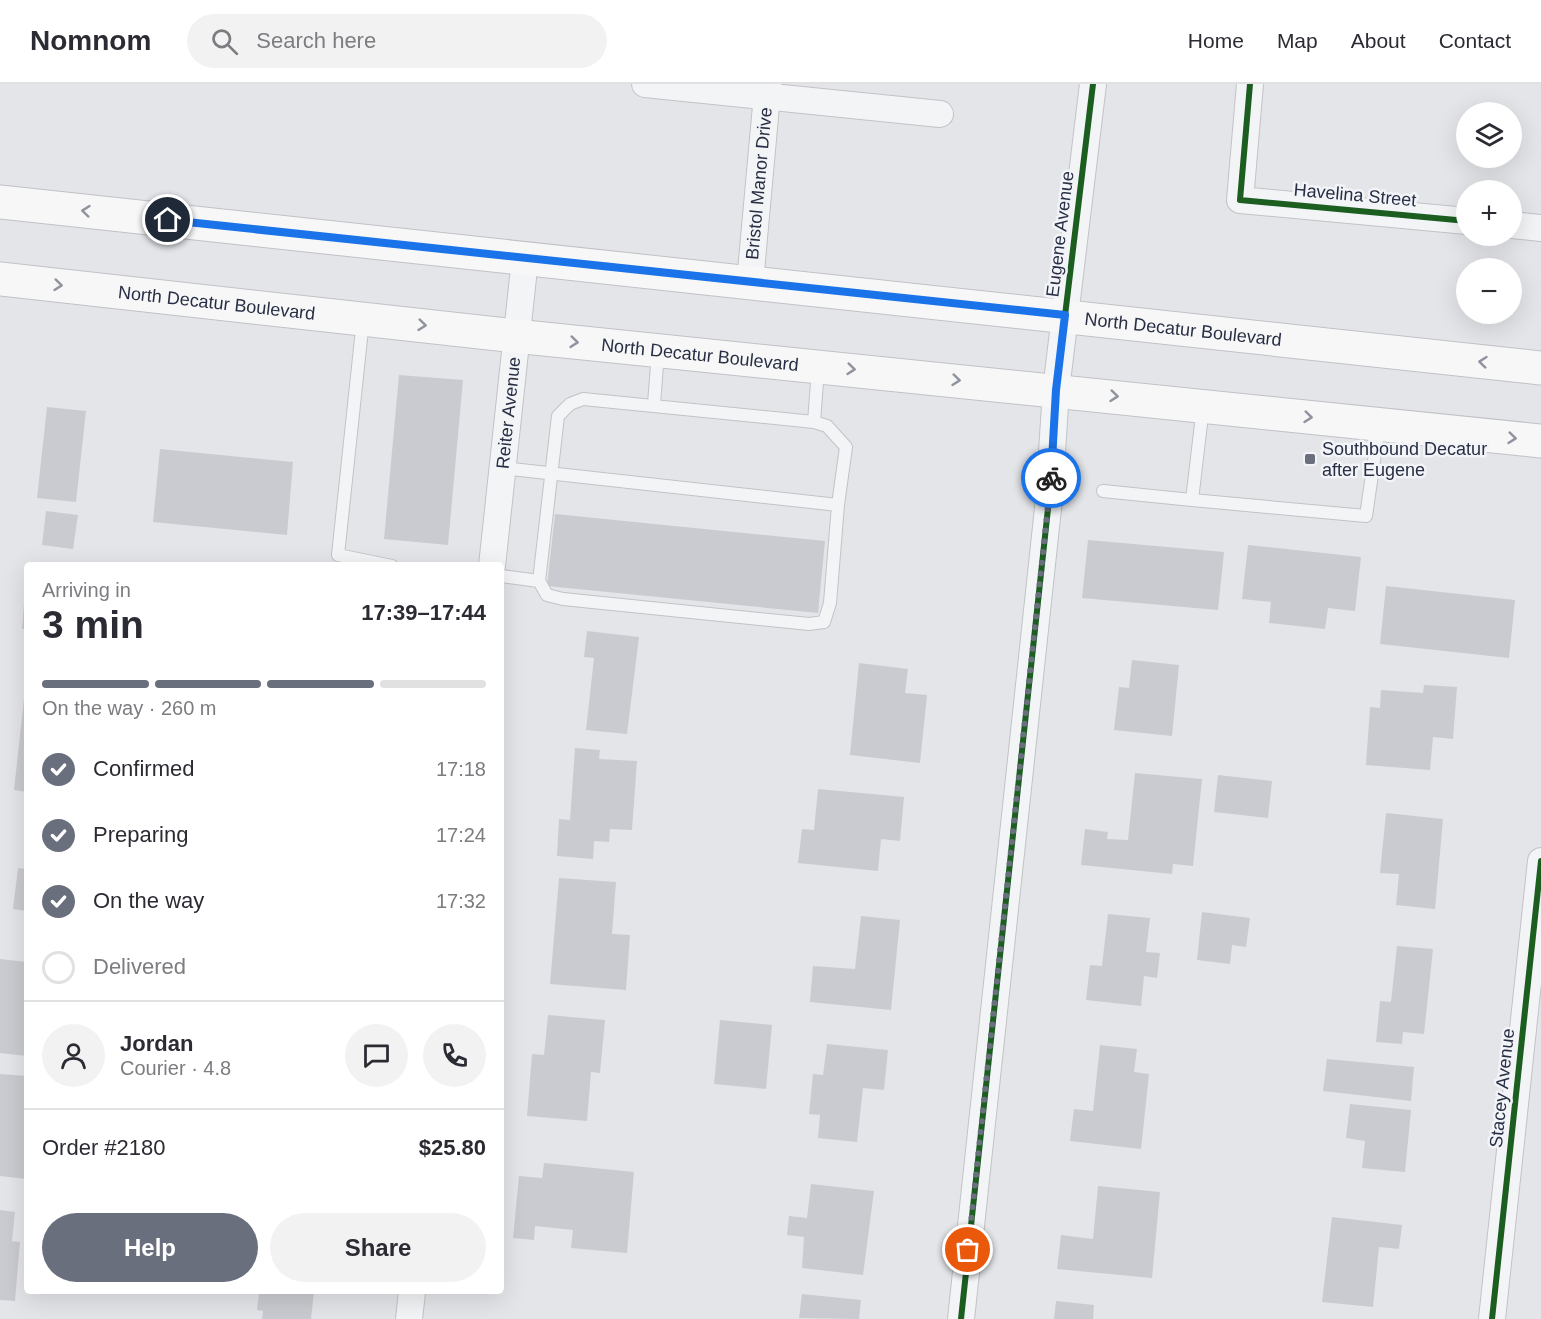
<!DOCTYPE html>
<html lang="en">
<head>
<meta charset="utf-8">
<style>
  body { margin:0; font-family:Helvetica,sans-serif; background:#f2f2f3; color:#2b2b33; height:100vh; display:flex; flex-direction:column; font-size:22px; white-space:nowrap }
  * { box-sizing:border-box; margin:0 }
  p { font-size:20px; color:#7c7c81 }
  .icon { flex:none; width:33px; height:33px; fill:none; stroke:currentColor; stroke-width:2; stroke-linecap:round; stroke-linejoin:round }
  .map { position:relative; flex:1; overflow:hidden }
  .panel { position:absolute; left:24px; top:478px; width:480px; height:732px; display:flex; flex-direction:column; background:#fff; border-radius:6px; box-shadow:0 6px 24px #0002 }
  .panel>* { flex:none }
  .controls { position:absolute; left:1456px; top:18px; display:grid; gap:12px }
  .controls a { display:grid; place-items:center; width:66px; height:66px; border-radius:50%; background:#fff; box-shadow:0 6px 24px #0002; font-size:30px }
  .pin { position:absolute; display:grid; place-items:center; width:51px; height:51px; color:#fff; margin:-26px; border:3px solid #fff; border-radius:50%; box-shadow:0 2px 6px #0007 }
  .courier { position:absolute; display:grid; place-items:center; width:60px; height:60px; margin:-30px; border:4px solid #1a73e8; border-radius:50%; background:#fff; color:#222; box-shadow:0 2px 8px #0007 }
  .head em { font-style:normal; font-weight:700 }
  .head div { display:flex; flex-direction:column-reverse }
  .head { display:flex; align-items:center; justify-content:space-between; height:102px; padding:0 18px }
  h1 { font-size:39px; font-weight:700; line-height:45px }
  .bar { display:grid; grid-template-columns:repeat(4,1fr); gap:9px 6px; align-content:center; height:72px; padding:0 18px }
  .bar i { height:8px; border-radius:4px; background:#e1e1e2 }
  .bar .on { background:#6a6f7e }
  .bar p { grid-column:span 4 }
  .line { display:flex; align-items:center; gap:15px; padding:0 18px; border-top:2px solid #e1e1e2 }
  .line div { flex:1 }
  .round { display:grid; place-items:center; flex:none; width:63px; height:63px; border-radius:32px; background:#f2f2f3 }
  ol { padding:0 18px; list-style:none }
  li { display:flex; align-items:center; gap:18px; height:66px }
  li p { margin-inline-start:auto }
  li .icon { padding:6px; border-radius:50%; background:#6a6f7e; color:#fff; stroke-width:4 }
  li:last-child { color:#7c7c81 }
  li i { width:33px; height:33px; border:3px solid #e1e1e2; border-radius:50% }
  .primary-button { display:flex; gap:12px; margin-top:auto; padding:12px 18px }
  .primary-button a { flex:1; height:69px; border-radius:36px; background:#6a6f7e; color:#fff; font-size:24px; font-weight:700; line-height:69px; text-align:center }
  .primary-button a+a { background:#f2f2f3; color:#2b2b33 }
  header { display:flex; align-items:center; gap:36px; box-sizing:border-box; height:84px; padding:0 30px; background:#fff; border-bottom:2px solid #e1e1e2 }
  header strong { font-size:28px }
  nav { display:flex; gap:33px; margin-inline-start:auto; font-size:21px }
  .search { width:420px; height:54px; background:#f2f2f3; display:flex; align-items:center; gap:15px; box-sizing:border-box; padding:0 21px; border-radius:33px; color:#7c7c81; font-size:22px }
  .map>svg:first-child { display:block }
  .building { fill:#cacbd0 }
  .lines { fill:none; stroke-linecap:round; stroke-linejoin:round }
  .service-casing { stroke:#c2c3c7; stroke-width:14 }
  .minor-casing { stroke:#c2c3c7; stroke-width:28 }
  .primary-casing { stroke:#c0c2c7; stroke-width:35 }
  .service { stroke:#f3f4f6; stroke-width:12 }
  .minor { stroke:#f3f4f6; stroke-width:26 }
  .primary { stroke:#f7f7f7; stroke-width:33 }
  .cycleway-casing { stroke:#f2f4f8; stroke-width:10 }
  .cycleway { stroke:#1b5e20; stroke-width:6 }
  .oneway { stroke:#90939e }
  .done { stroke:#6a6f7e; stroke-width:6; stroke-dasharray:0 10.8 }
  .route { stroke:#1a73e8; stroke-width:8 }
  .poi-dot { fill:#6a6f7e; stroke:#f2f4f8; stroke-width:2 }
  .labels { text-anchor:middle; dominant-baseline:central; stroke-width:5; stroke-linejoin:round; paint-order:stroke }
  .street-label { font-size:18px; fill:#282f45; stroke:#f2f4f8 }
  .poi-label { font-size:18px; fill:#282f45; stroke:#f2f4f8; text-anchor:start }
</style>
</head>
<body>
<header>
<strong>Nomnom</strong>
<div class="search"><svg class="icon" aria-label="search" viewBox="0 0 24 24"><circle cx="10" cy="10" r="6"/><path d="M15 15l6 6"/></svg>Search here</div>
<nav><a>Home</a><a>Map</a><a>About</a><a>Contact</a></nav>
</header>
<div class="map">
<svg width="1541" height="1235" viewBox="0 0 1541 1235">
  <rect width="100%" height="100%" fill="#e4e5e9"/>
  <path class="building" d="M399,291L463,296L448,461L384,455Z
    M47,323L86,327L76,418L37,414Z
    M160,365L293,378L287,451L153,438Z
    M46,427L78,431L73,465L42,461Z
    M555,430L825,457L818,529L547,502Z
    M1088,456L1224,468L1218,526L1082,514Z
    M1248,461L1361,473L1355,527L1328,524L1325,545L1269,539L1271,518L1242,515Z
    M1386,502L1515,516L1509,574L1380,560Z
    M25,507H27V545H22Z
    M587,547L639,553L627,650L586,646L594,574L584,573Z
    M1132,576L1179,581L1172,652L1114,646L1119,603L1129,604Z
    M859,579L908,585L905,609L927,611L920,679L850,671Z
    M1424,601L1457,603L1453,655L1433,653L1430,686L1366,681L1370,623L1380,624L1381,606L1423,609Z
    M24,615L27,616V708L14,706Z
    M575,664L600,666L599,675L637,677L632,746L610,745L609,758L594,757L593,775L557,772L559,735L570,736Z
    M1135,689L1202,695L1193,782L1173,780L1172,790L1081,781L1085,745L1108,748L1107,755L1128,756Z
    M1218,691L1272,697L1268,734L1214,728Z
    M818,705L904,713L900,757L881,755L878,787L798,779L802,745L814,746Z
    M1386,729L1443,735L1435,825L1396,821L1399,790L1380,789Z
    M18,784L27,785V827L13,825Z
    M559,794L616,798L612,850L630,851L626,906L550,900Z
    M1202,828L1250,834L1246,863L1232,861L1230,880L1197,876Z
    M1108,830L1150,834L1146,868L1160,869L1157,894L1144,892L1141,922L1086,916L1090,881L1102,882Z
    M861,832L900,836L891,926L810,918L813,882L855,885Z
    M1397,862L1433,865L1424,950L1403,948L1402,960L1376,958L1380,917L1391,918Z
    M0,875L27,878V972L0,969Z
    M548,931L605,936L600,989L591,988L587,1037L527,1032L532,970L544,971Z
    M720,936L772,941L766,1005L714,1000Z
    M827,960L888,966L884,1006L863,1004L857,1058L818,1054L820,1031L809,1030L813,990L823,991Z
    M1100,961L1137,965L1134,988L1149,990L1141,1065L1070,1057L1074,1025L1093,1027Z
    M1327,975L1414,983L1411,1017L1323,1007Z
    M0,990L27,992V1095L0,1092Z
    M1350,1020L1411,1026L1405,1088L1362,1084L1365,1057L1346,1054Z
    M544,1079L634,1088L627,1169L571,1164L573,1146L535,1142L534,1156L513,1154L519,1092L542,1094Z
    M811,1100L874,1107L863,1191L802,1184L804,1153L787,1151L789,1132L807,1134Z
    M1098,1102L1160,1108L1152,1194L1057,1185L1061,1151L1093,1155Z
    M0,1126L15,1128L12,1157L20,1158L15,1217L0,1216Z
    M1332,1133L1402,1141L1399,1165L1379,1163L1373,1223L1322,1218Z
    M259,1208H314L311,1235H262L263,1227L257,1226Z
    M802,1210L861,1216L859,1235L799,1234Z
    M1056,1217L1094,1221L1093,1235H1054Z"/>
  <g class="lines">
    <defs>
      <path id="service" d="M363,236L338,471L392,482
        M583,315L814,338L827,342L846,363L838,421L830,519L824,538L809,540L563,515L547,511L539,497L558,332L570,320Z
        M654,320L658,268
        M814,338L818,285
        M502,384L838,421
        M1103,407L1192,416L1203,323
        M1192,416L1366,432L1379,342
        M501,492L539,497"/>
      <g id="minor">
        <path d="M645,0L940,30"/>
        <path d="M1250,0L1240,116L1467,137"/>
        <path d="M1512,141L1541,144"/>
        <path id="s1" d="M750,198L768,0"/>
        <path id="s2" d="M492,482L525,175"/>
        <path d="M409,1235L412,1208"/>
        <path d="M961,1235L1049,415L1056,306L1093,0"/>
        <path d="M1492,1235L1541,777"/>
      </g>
      <g id="primary">
        <path id="s3" d="M0,118L1541,284"/>
        <path id="s4" d="M0,195L515,252L1541,357"/>
      </g>
    </defs>
    <use href="#service" class="service-casing"/>
    <use href="#minor" class="minor-casing"/>
    <use href="#primary" class="primary-casing"/>
    <use href="#service" class="service"/>
    <use href="#minor" class="minor"/>
    <use href="#primary" class="primary"/>
    <defs>
      <path id="cycleway" d="M1250,0L1240,116L1467,137
        M961,1235L1049,415L1056,306L1093,0
        M1492,1235L1541,777"/>
    </defs>
    <use href="#cycleway" class="cycleway-casing"/>
    <use href="#cycleway" class="cycleway"/>
  </g>
  <defs><path id="oneway-chevron" d="M-2-3.5L2.5 0L-2 3.5" fill="none" stroke-width="1.6" stroke-linecap="round" stroke-linejoin="round" transform="scale(1.5)"/></defs>
  <g class="oneway">
    <use href="#oneway-chevron" transform="translate(86 127) rotate(-174)"/>
    <use href="#oneway-chevron" transform="translate(58 201) rotate(6)"/>
    <use href="#oneway-chevron" transform="translate(422 241) rotate(6)"/>
    <use href="#oneway-chevron" transform="translate(574 258) rotate(6)"/>
    <use href="#oneway-chevron" transform="translate(1483 278) rotate(-174)"/>
    <use href="#oneway-chevron" transform="translate(851 285) rotate(6)"/>
    <use href="#oneway-chevron" transform="translate(956 296) rotate(6)"/>
    <use href="#oneway-chevron" transform="translate(1114 312) rotate(6)"/>
    <use href="#oneway-chevron" transform="translate(1308 333) rotate(6)"/>
    <use href="#oneway-chevron" transform="translate(1512 354) rotate(6)"/>
  </g>
  <g class="lines">
    <path class="done" d="M968,1166L1051,394"/>
    <path class="route" d="M168,136L1065,231L1056,306L1051,394"/>
  </g>
  <rect class="poi-dot" x="1304" y="369" width="12" height="12" rx="3"/>
  <g class="labels">
    <g class="street-label">
      <text stroke="none"><textPath href="#s1" startOffset="99">Bristol Manor Drive</textPath></text>
      <text transform="translate(1355 111) rotate(5)">Havelina Street</text>
      <text transform="translate(1060 150) rotate(-83)">Eugene Avenue</text>
      <text stroke="none"><textPath href="#s4" startOffset="218">North Decatur Boulevard</textPath></text>
      <text stroke="none"><textPath href="#s3" startOffset="1190">North Decatur Boulevard</textPath></text>
      <text stroke="none"><textPath href="#s4" startOffset="704">North Decatur Boulevard</textPath></text>
      <text stroke="none"><textPath href="#s2" startOffset="154">Reiter Avenue</textPath></text>
      <text transform="translate(1502 1004) rotate(-84)">Stacey Avenue</text>
    </g>
    <g class="poi-label">
      <text x="1322" y="365">Southbound Decatur<tspan x="1322" dy="21">after Eugene</tspan></text>
    </g>
  </g>
</svg>
<div class="controls">
<a><svg class="icon" aria-label="layers" viewBox="0 0 24 24"><path d="M12 4l9 5-9 5-9-5zM3 14l9 5 9-5"/></svg></a>
<a>+</a>
<a>−</a>
</div>
<div class="pin" style="left:968px;top:1166px;background:#ea580c"><svg class="icon" aria-label="bag" viewBox="0 0 24 24"><path d="M5 8h14l-1 12H6zM9 8a3 3 0 0 1 6 0"/></svg></div>
<div class="pin" style="left:168px;top:136px;background:#1f2937"><svg class="icon" aria-label="home" viewBox="0 0 24 24"><path d="M3 11l9-7 9 7M6 9v11h12V9"/></svg></div>
<div class="courier" style="left:1051px;top:394px"><svg class="icon" aria-label="bike" viewBox="0 0 24 24"><circle cx="6" cy="16" r="4"/><circle cx="18" cy="16" r="4"/><path d="M6 16l4-8h5l3 8M10 8l3 8H6M13 5h3"/></svg></div>
<section class="panel">
<div class="head"><div><h1>3 min</h1><p>Arriving in</p></div><em>17:39–17:44</em></div>
<div class="bar"><i class="on"></i><i class="on"></i><i class="on"></i><i></i><p>On the way · 260 m</p></div>
<ol>
<li><svg class="icon" aria-label="check" viewBox="0 0 24 24"><path d="M5 12l5 5 9-10"/></svg>Confirmed<p>17:18</p></li>
<li><svg class="icon" aria-label="check" viewBox="0 0 24 24"><path d="M5 12l5 5 9-10"/></svg>Preparing<p>17:24</p></li>
<li><svg class="icon" aria-label="check" viewBox="0 0 24 24"><path d="M5 12l5 5 9-10"/></svg>On the way<p>17:32</p></li>
<li><i></i>Delivered</li>
</ol>
<div class="line" style="height:108px"><a class="round"><svg class="icon" aria-label="person" viewBox="0 0 24 24"><circle cx="12" cy="8" r="4"/><path d="M4 21q1-7 8-7t8 7"/></svg></a><div><b>Jordan</b><p>Courier · 4.8</p></div><a class="round"><svg class="icon" aria-label="chat" viewBox="0 0 24 24"><path d="M4 5h16v11H9l-5 4z"/></svg></a><a class="round"><svg class="icon" aria-label="phone" viewBox="0 0 24 24"><path d="M5 4h4l2 5-3 2q2 4 5 5l2-3 5 2v4C11 20 4 13 5 4z"/></svg></a></div>
<div class="line" style="height:78px"><div>Order #2180</div><b>$25.80</b></div>
<div class="primary-button"><a>Help</a><a>Share</a></div>
</section>
</div>
</body>
</html>
